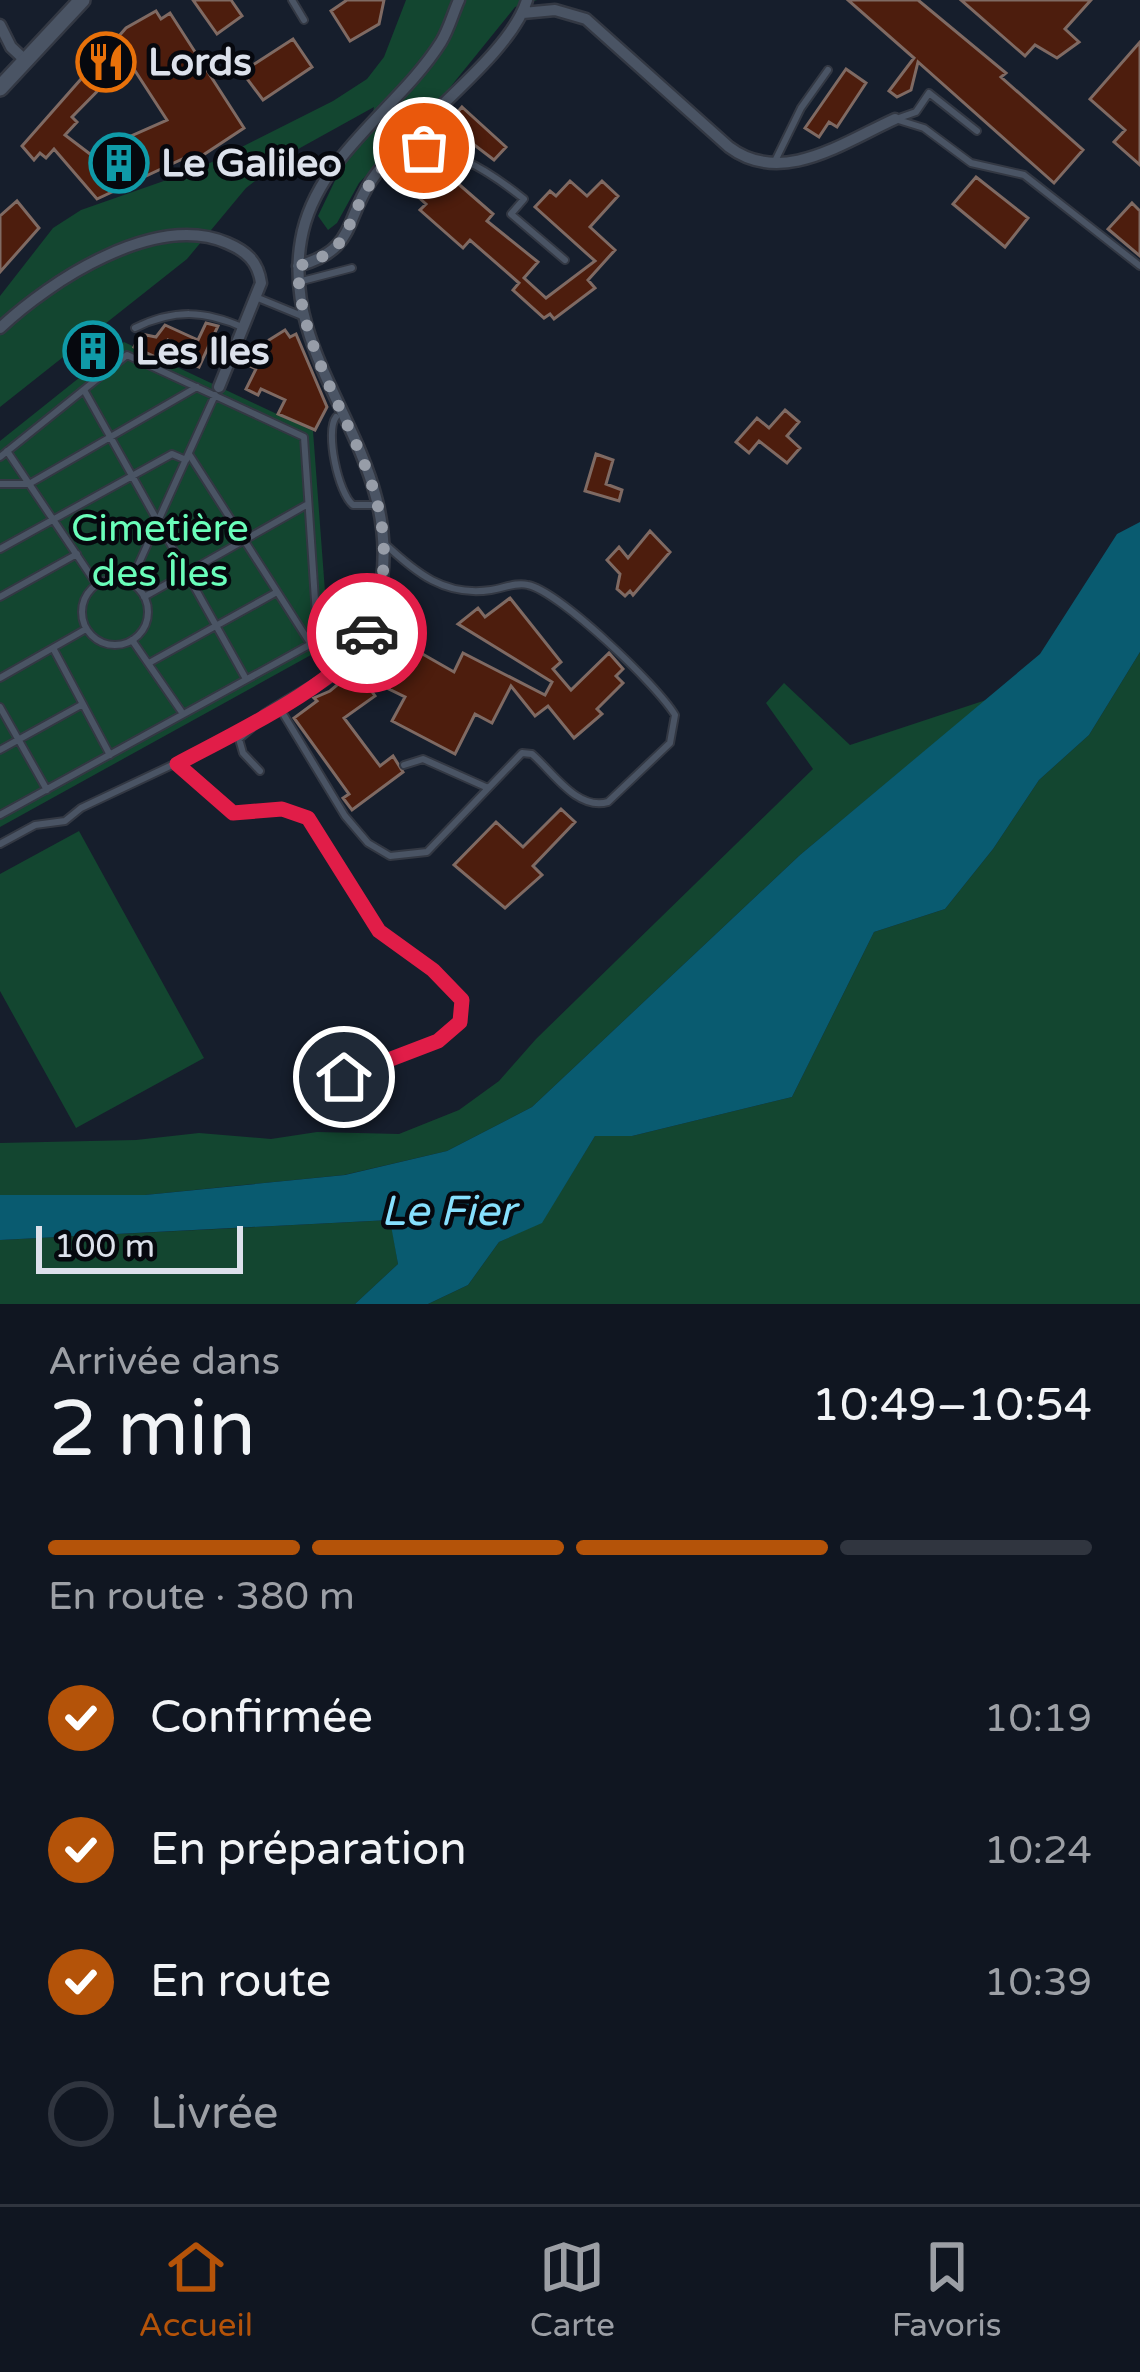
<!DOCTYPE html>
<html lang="fr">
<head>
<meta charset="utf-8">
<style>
  body { margin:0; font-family:"Varela Round",sans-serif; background:#191f2a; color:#f1f3f6; height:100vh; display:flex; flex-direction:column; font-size:45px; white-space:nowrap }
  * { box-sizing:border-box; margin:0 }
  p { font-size:39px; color:#9c9fa5 }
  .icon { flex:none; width:66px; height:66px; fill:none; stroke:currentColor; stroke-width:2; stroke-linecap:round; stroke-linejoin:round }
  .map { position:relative; height:1304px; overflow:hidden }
  .panel { display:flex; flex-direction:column; background:#101621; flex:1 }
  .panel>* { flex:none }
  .scale { position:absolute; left:36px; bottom:30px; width:207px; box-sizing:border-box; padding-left:12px; border:6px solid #dce1eb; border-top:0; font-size:33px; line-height:42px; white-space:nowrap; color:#dce1eb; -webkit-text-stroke:9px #06080e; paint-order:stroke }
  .pin { position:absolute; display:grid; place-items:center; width:102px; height:102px; color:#fff; margin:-51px; border:6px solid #fff; border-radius:50%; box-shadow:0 3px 12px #0007 }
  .courier { position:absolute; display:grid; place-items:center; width:120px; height:120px; margin:-60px; border:9px solid #e11d48; border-radius:50%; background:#fff; color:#222; box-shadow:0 3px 15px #0007 }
  .summary em { font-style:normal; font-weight:600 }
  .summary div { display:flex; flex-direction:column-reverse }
  .summary { display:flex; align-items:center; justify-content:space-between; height:204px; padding:0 48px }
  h1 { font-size:78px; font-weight:600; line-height:90px }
  .bar { display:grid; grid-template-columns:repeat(4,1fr); gap:18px 12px; align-content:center; height:144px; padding:0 48px }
  .bar i { height:15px; border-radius:9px; background:#30353f }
  .bar .active { background:#b45309 }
  .bar p { grid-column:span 4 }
  ol { padding:0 48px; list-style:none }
  li { display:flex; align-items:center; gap:36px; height:132px }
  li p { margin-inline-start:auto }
  li .icon { padding:12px; border-radius:50%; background:#b45309; color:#fff; stroke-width:4 }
  li:last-child { color:#9c9fa5 }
  li i { width:66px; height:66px; border:6px solid #30353f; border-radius:50% }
  .dock { display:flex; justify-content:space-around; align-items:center; height:168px; border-top:3px solid #30353f; background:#101621; font-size:33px; color:#9c9fa5 }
  .dock a { display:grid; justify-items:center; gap:6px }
  .dock .active { color:#b45309 }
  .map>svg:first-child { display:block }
  .green { fill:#134630 }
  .water { fill:#095b70 }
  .building { fill:#4d1d0d; stroke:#7f6a63; stroke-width:3; fill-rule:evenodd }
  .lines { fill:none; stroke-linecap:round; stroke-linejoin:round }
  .service-casing { stroke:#333843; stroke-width:10 }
  .minor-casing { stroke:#333843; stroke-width:15 }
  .secondary-casing { stroke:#333843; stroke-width:20 }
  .service { stroke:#4a5464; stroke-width:6 }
  .minor { stroke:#4a5464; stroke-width:10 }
  .secondary { stroke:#4a5464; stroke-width:15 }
  .done { stroke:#979da8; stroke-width:12; stroke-dasharray:0 21.6 }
  .route { stroke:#e11d48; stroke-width:15 }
  .labels { text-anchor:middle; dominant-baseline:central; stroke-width:9; stroke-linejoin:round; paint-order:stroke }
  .poi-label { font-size:39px; font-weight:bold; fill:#dce1eb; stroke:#06080e; text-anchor:start }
  .park-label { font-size:39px; fill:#6afeba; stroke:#06080e }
  .water-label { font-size:42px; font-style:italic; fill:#86e0fe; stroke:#06080e }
</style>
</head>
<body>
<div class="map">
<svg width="1140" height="1304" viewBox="0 0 1140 1304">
  <rect width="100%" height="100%" fill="#161e2c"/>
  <path class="green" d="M406,0H537L515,7L439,101L359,183L337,223L328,230L318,216L342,166L368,136L374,107L291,153L246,188L187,259L0,407V296L53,228L81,210L198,169L333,101L367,79L384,57Z
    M124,342L313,431L329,645L0,827V441Z
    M1140,652V1304H428L468,1285L499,1242L542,1222L595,1136H632L792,1097L874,932L945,909L993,849L1039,780L1089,735Z
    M784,683L850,745L986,700L800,855L532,1107L447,1151L344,1175L145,1195H0V1143L136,1140L199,1133L271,1139L317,1132L399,1134L459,1110L499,1081L536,1039L813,769L766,703Z
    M79,831L204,1058L76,1128L0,991V874Z
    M391,1220L398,1264L355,1304H0V1240Z"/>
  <path class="water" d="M1140,522V652L1089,735L1039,780L993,849L945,909L874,932L792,1097L632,1136H595L542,1223L499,1242L468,1285L428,1304H355L398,1264L390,1220L0,1240V1195H145L345,1175L447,1151L532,1107L800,855L1040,654L1117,534Z"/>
  <path class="building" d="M193,0H231L242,16L217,34Z
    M347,0H384L379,24L350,41L331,11Z
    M848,0H918L1006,73L1001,77L1083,150L1054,183L918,62L911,90L897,97L889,91L914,58Z
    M961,0H1091L1065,29L1079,42L1057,58L1035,45L1025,56Z
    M156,11L161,19L170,13L244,128L194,161L191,155L97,199L54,149L46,158L40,153L34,160L22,146L126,28ZM128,60L167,120L90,154L65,135L77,122L72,117Z
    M293,39L312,67L263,100L242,72Z
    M1140,42V165L1114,142L1125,130L1090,99Z
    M846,69L866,83L837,127L829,122L819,137L805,128Z
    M462,107L506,147L494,160L447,124Z
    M431,160L493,214L487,221L538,262L524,278L546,298L595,261L535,207L550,191L556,196L570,181L587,196L602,181L618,196L590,227L615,250L588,280L595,288L554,319L550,314L544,318L513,290L519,283L470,240L463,248L420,210L426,204L407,187Z
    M976,177L1028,218L1005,247L953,204Z
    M17,201L39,228L0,272V216Z
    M1132,203L1140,211V256L1108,229Z
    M206,323L218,326L199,367L187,362L192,352L168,340L160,359L134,347L141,334L156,337L165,325L198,340Z
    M285,330L290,337L296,334L327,407L315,430L278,414L285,400L261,389L258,395L246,389L256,369L246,364L251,354L261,358L269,340Z
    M785,410L799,422L787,436L800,448L787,463L759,441L749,453L736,442L757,418L769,428Z
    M596,454L613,460L606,484L622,490L619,501L585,491Z
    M650,531L670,552L633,595L630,591L625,596L617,589L620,574L607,560L619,547L628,558Z
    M510,598L561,662L553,669L571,690L609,653L623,669L616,676L623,683L597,709L602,714L574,738L548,706L535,716L511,686L492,723L475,714L455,754L392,721L405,697L389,689L412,648L454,672L463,653L545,695L552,682L458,624L478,608L485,617Z
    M374,654L375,669L363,679L375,696L344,718L380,766L393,756L403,772L352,810L343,798L349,794L294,718L317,701L314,698L330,691Z
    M561,809L575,822L533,866L542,875L505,908L454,865L496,822L523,847Z"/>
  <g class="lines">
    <defs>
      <path id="service" d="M292,0L304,20
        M899,118L916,112L929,93L977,131
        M895,119L924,128L971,163L1024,175L1140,266
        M398,151C450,145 485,168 524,199L511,214L565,260
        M775,161L801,108L828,70
        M302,281L352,268
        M258,298L302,316
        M135,328C174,309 205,310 244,328
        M84,390L246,679
        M336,417C325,431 338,493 353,505H377
        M7,451L97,585
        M189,454L310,643
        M0,457L127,355L304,437L317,630L311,644L0,815
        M0,484H29L197,387
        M0,549L172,454L186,460
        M82 612a33 33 0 1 1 66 0a33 33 0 1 1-66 0Z
        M382,581L403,603L407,626
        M130,583L215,395
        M0,597L77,554
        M144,597L308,504
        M132,640L181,711
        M53,648L110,755
        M149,663L277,592
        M0,678L86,629
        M0,707L47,790
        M279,707L345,816L368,843L390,856L427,852L522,753L532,754C553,772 577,811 608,802L670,743L675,715C657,685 560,592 528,585C516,582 504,588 491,590C445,597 416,573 384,543
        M0,750L83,704
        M177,764L233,813L289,810L308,818L379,931L433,970L462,1000L461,1022L438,1041L344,1077
        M404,765L423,759L488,788
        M260,771L243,753L239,739L265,716
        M0,844L35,825L65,821L81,808L242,732"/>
      <path id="minor" d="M523,13L555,10L586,19L729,147C782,187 844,142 895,119
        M0,25L11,47L26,61
        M298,266C355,250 344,223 371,181C406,128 510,57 527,0
        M0,328C50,281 155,212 227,243C246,251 258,261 261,283L219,387
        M265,716C293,697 333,679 355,654C367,642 373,621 377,605C415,459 278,371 301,240C315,157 399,109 441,42C449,29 453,13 459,0"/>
      <path id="secondary" d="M0,88L82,0"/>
    </defs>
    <use href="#service" class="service-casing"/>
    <use href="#minor" class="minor-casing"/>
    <use href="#secondary" class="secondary-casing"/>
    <use href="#service" class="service"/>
    <use href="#minor" class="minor"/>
    <use href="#secondary" class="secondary"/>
  </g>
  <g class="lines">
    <path class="done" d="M367,633C429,487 300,400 298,266C345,252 342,238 362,198C371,179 384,165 398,151L424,148"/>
    <path class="route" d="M344,1077L438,1041L460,1022L462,1000L433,970L379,931L308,818L282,809L233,813L177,764C225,738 347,681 367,633"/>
  </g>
  <defs>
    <symbol id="restaurant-ring" viewBox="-11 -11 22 22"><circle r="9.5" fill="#06080e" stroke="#e8710a" stroke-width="1.5"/><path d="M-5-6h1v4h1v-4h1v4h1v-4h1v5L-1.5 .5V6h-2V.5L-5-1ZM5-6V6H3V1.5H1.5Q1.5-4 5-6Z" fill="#e8710a"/></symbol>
    <symbol id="building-ring" viewBox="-11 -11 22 22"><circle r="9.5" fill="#06080e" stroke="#0f9aa8" stroke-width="1.5"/><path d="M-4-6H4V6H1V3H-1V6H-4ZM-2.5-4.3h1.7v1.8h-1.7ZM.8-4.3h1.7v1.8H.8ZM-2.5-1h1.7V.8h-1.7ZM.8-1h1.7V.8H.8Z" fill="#0f9aa8"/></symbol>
  </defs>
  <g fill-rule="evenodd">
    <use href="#restaurant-ring" x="73" y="29" width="66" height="66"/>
    <use href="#building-ring" x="86" y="130" width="66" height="66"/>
    <use href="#building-ring" x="60" y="318" width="66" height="66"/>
  </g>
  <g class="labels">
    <g class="poi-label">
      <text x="148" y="62">Lords</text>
      <text x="161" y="163">Le Galileo</text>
      <text x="135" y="351">Les Iles</text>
    </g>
    <g class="park-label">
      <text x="160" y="528">Cimetière<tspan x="160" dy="45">des Îles</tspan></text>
    </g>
    <g class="water-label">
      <text x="448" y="1211">Le Fier</text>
    </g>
  </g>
</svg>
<div class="scale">100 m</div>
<div class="pin" style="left:424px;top:148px;background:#ea580c"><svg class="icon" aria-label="bag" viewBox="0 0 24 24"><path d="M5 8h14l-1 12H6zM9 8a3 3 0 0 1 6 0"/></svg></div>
<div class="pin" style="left:344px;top:1077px;background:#1f2937"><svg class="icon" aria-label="home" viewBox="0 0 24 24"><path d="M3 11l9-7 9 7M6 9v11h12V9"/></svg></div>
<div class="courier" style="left:367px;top:633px"><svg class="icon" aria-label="car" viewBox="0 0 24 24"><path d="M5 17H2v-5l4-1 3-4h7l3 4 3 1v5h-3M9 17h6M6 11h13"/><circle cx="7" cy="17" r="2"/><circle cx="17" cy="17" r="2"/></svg></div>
</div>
<section class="panel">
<div class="summary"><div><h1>2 min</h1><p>Arrivée dans</p></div><em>10:49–10:54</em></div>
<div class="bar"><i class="active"></i><i class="active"></i><i class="active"></i><i></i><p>En route · 380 m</p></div>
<ol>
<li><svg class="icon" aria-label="check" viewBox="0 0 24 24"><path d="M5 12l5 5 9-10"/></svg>Confirmée<p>10:19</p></li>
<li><svg class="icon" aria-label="check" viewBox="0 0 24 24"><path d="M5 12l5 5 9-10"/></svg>En préparation<p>10:24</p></li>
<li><svg class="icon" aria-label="check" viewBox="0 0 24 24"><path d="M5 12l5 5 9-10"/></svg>En route<p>10:39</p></li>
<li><i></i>Livrée</li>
</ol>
</section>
<nav class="dock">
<a class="active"><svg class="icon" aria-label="home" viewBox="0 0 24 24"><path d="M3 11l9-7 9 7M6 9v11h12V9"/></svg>Accueil</a>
<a><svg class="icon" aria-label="map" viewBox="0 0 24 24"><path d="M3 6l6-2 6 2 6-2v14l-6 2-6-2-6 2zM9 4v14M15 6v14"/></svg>Carte</a>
<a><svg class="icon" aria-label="saved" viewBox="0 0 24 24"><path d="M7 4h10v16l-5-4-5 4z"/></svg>Favoris</a>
</nav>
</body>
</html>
